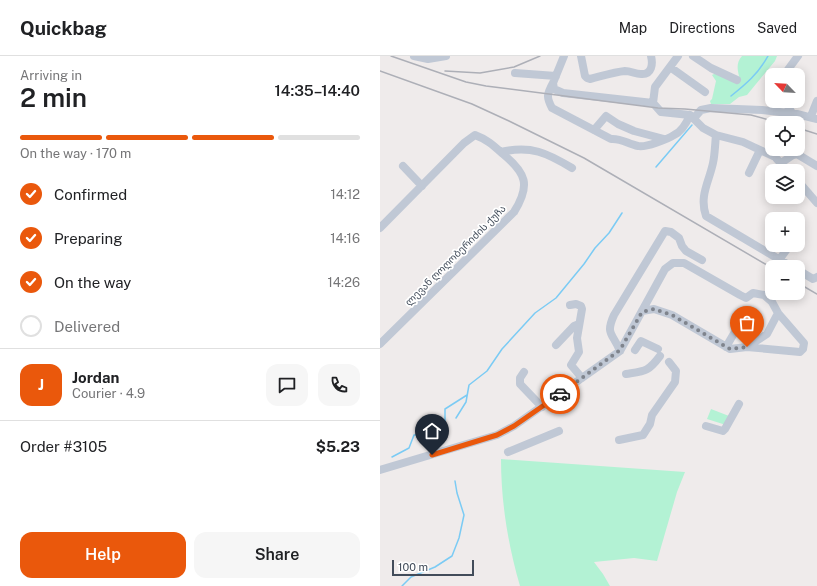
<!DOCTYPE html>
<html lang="en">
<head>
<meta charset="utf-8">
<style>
  body { margin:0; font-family:"Public Sans","Noto Sans Georgian",sans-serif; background:#f6f6f6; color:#202124; height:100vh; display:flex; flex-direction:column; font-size:15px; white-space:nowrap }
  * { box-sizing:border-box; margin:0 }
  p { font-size:13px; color:#757577 }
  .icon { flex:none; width:22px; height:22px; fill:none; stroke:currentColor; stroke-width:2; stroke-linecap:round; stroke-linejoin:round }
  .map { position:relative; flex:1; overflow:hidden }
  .sheet { display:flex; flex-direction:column; background:#fff; width:380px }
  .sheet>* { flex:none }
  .needle { width:26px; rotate:295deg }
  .controls { position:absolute; left:385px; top:12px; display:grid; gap:8px }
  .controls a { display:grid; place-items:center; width:40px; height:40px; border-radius:8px; background:#fff; box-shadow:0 2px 10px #0003; font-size:20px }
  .scale { position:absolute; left:12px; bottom:10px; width:82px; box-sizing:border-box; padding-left:4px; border:2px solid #424c5a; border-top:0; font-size:11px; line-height:14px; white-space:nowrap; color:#424c5a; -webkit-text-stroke:3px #fff; paint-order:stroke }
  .pin { position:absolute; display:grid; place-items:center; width:34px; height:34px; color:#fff; margin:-41px -17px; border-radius:50% 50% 50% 0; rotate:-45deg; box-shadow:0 0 4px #0007 }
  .pin .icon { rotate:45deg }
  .courier { position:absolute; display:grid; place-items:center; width:40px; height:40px; margin:-20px; border:3px solid #ea580c; border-radius:50%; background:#fff; color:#222; box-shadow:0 1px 5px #0007 }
  .summary em { font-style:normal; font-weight:600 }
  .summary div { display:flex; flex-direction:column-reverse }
  .summary { display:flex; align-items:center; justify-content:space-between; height:68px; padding:0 20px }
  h1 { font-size:26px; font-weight:600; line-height:30px }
  .bar { display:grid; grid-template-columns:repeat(4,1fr); gap:6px 4px; align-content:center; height:48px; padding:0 20px }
  .bar i { height:5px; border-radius:3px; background:#e0e0e0 }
  .bar .current { background:#ea580c }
  .bar p { grid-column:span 4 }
  .line { display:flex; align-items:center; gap:10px; padding:0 20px; border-top:1px solid #e0e0e0 }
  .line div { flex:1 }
  .round { display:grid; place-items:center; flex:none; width:42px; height:42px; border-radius:12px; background:#f6f6f6 }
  ol { padding:0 20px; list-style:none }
  li { display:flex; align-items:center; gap:12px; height:44px }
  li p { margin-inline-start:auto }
  li .icon { padding:4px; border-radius:50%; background:#ea580c; color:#fff; stroke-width:4 }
  li:last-child { color:#757577 }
  li i { width:22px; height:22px; border:2px solid #e0e0e0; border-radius:50% }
  .primary-button { display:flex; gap:8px; margin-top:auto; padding:8px 20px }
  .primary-button a { flex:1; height:46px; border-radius:12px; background:#ea580c; color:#fff; font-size:16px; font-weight:600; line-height:46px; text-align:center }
  .primary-button a+a { background:#f6f6f6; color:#202124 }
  header { display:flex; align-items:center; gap:24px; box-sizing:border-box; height:56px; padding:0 20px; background:#fff; border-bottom:1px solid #e0e0e0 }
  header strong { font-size:19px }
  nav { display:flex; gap:22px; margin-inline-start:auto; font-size:14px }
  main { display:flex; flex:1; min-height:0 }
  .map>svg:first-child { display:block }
  .green { fill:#b3f2d4 }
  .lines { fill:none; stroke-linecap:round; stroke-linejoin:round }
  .stream { stroke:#7bcbf4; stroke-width:1.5 }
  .minor { stroke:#c0c8d5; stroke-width:8 }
  .rail { stroke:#adafb7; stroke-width:1.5 }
  .done { stroke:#7f848d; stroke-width:4; stroke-dasharray:0 7.2 }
  .route { stroke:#ea580c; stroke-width:5 }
  .labels { text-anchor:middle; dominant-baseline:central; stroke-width:3.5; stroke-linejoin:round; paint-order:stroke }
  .street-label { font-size:10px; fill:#424c5a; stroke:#fff }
</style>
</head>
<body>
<header>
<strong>Quickbag</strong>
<nav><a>Map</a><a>Directions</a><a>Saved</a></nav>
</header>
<main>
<section class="sheet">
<div class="summary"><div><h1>2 min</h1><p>Arriving in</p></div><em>14:35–14:40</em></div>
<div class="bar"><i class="current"></i><i class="current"></i><i class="current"></i><i></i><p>On the way · 170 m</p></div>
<ol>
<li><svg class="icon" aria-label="check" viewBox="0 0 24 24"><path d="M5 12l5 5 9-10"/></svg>Confirmed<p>14:12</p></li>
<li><svg class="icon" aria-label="check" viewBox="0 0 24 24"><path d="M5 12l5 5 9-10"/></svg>Preparing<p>14:16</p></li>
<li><svg class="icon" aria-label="check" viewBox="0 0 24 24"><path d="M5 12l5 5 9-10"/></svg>On the way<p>14:26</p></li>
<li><i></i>Delivered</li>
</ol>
<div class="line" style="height:72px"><b class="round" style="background:#ea580c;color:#fff">J</b><div><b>Jordan</b><p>Courier · 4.9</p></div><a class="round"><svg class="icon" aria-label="chat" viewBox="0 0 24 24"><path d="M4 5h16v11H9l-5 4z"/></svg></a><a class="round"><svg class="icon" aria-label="phone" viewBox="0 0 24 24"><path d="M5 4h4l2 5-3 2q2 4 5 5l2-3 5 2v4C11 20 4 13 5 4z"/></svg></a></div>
<div class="line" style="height:52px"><div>Order #3105</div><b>$5.23</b></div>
<div class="primary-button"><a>Help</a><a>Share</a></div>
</section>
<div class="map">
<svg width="437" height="530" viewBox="0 0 437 530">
  <rect width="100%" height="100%" fill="#efebeb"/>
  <path class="green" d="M362,0H397L395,5L367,39L359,41L350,48H331L330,45L332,43L336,25L332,19L336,17L360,25C358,15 355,8 362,0Z
    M331,353L349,360L346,369L327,363Z
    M121,403L305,416L297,436L277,505L254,502L214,506L223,518L230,530H140C128,489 121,446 121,403Z"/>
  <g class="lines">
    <path class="stream" d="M351,40C366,28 378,18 388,0
      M276,111L312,69
      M76,362L86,346L89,329L107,315L122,293L155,257L176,242L204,208L215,192L229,177L242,157
      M12,401L29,392L34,379L54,378L65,367V353L87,339
      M22,530L31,521L55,511L72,500L79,482L84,459L77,437L75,425"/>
    <path class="minor" d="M34,0L48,3L66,0
      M184,0L173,27L174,33L183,37L273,47L281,56L310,59L323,72L336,79L363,86L395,101L408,115
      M201,0L205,20L207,22L210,23C222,20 234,16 245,15C251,15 255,18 261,18C272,19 273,8 271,0
      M313,0L331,12L357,24
      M290,11L325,36
      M135,17L176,20
      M404,19L418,0
      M173,27C167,38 166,41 172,52L231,83C241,82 248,88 258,90C265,92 288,83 294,79C301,76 307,66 310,59
      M405,45L412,57
      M273,47L275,31L298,0
      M431,60L437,45
      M314,62L321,54L331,52L382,54L417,58L437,63
      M214,74L226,60L238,68L254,75L284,83
      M336,79C335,88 335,98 333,107C329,126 319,140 326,160L412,211
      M121,96C151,89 167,97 192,112
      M401,107L413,99L417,98L437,110
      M23,110L42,130
      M369,117L380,94
      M418,125L437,147
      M0,172L84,87L95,79C108,84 113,89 123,98C146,117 151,129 134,156L0,288
      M418,178L419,176
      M399,204L410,189
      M418,214L433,223L437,221
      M190,249L196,248L201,250L202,253L197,282L199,296L191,309L202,322
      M176,289L194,270L199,268
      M346,291L356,274
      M367,291L387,278L398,257
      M255,294L261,285L278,293
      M240,295C233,277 225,279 234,259L285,175L291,176L299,182L302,190L306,195L322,204
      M144,316L140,322V328L162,351
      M246,318C265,315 268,316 280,300
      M326,370L343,375L345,373L359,348
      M239,384L263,379L270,368L272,359L295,326L296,315L289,306
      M128,396L179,375
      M0,414L117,379L134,370L151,358L240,295L285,213L293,207H304L360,239L366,242L373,237L384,239L392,246L398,257L424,287L423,293L420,296L367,291L350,293L292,259L274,253L262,255"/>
    <path class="rail" d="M11,0L86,26L106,30L278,52L305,53L371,59L400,67
      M0,15L92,48L129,65L204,102L392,212
      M65,15L100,17L134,11L160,0
      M418,72L437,78
      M418,227L437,238"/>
  </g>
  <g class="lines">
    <path class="done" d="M180,338L240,294L262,256L274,253L292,259L350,293L367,291"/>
    <path class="route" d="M52,399L117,379L134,370L180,338"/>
  </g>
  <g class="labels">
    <g class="street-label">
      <text transform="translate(75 199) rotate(-45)">ლევან ღოღობერიძის ქუჩა</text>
    </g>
  </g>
</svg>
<div class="controls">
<a><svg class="needle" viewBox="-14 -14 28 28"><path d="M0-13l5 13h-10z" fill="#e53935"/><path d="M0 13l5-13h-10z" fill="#757577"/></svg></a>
<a><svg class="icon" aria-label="locate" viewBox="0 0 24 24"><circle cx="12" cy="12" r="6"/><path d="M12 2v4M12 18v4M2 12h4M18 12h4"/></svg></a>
<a><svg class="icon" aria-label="layers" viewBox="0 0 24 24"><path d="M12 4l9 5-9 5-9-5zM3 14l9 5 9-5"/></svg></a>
<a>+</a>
<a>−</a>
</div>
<div class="scale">100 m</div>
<div class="pin" style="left:367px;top:291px;background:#ea580c"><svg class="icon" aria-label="bag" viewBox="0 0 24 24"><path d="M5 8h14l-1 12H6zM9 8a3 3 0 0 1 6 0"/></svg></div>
<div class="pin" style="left:52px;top:399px;background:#1f2937"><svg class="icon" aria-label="home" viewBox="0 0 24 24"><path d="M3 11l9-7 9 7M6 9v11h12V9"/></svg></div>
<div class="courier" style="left:180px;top:338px"><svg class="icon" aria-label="car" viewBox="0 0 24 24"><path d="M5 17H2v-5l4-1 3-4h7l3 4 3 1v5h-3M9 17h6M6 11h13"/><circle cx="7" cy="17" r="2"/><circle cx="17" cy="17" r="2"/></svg></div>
</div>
</main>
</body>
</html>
